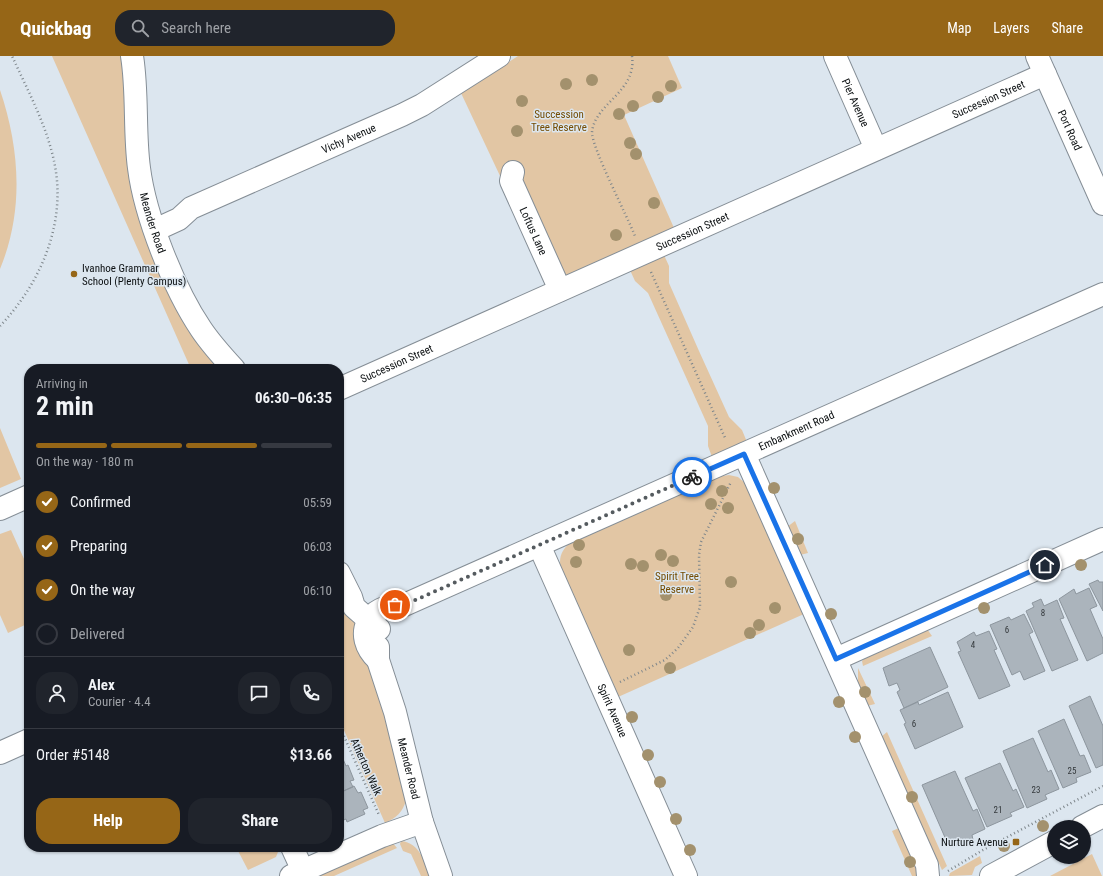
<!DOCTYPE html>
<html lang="en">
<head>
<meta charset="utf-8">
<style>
  body { margin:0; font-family:"Roboto Condensed",sans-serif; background:#20242c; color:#f1f3f6; height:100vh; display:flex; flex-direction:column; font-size:15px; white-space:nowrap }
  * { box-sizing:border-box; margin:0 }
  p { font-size:13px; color:#9ea1a6 }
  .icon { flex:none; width:22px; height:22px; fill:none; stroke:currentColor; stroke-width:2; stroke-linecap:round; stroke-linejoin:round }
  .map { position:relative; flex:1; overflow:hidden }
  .details { position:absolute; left:24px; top:308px; width:320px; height:488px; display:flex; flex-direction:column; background:#171b24; border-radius:16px; box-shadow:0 1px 3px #0004 }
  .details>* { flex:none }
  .tools { position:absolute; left:1047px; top:764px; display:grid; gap:8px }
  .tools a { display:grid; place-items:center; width:44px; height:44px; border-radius:50%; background:#171b24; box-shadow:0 1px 3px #0004; font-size:20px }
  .pin { position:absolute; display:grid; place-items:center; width:34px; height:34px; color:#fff; margin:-17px; border:2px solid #fff; border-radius:50%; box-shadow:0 1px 4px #0007 }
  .courier { position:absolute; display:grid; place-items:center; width:40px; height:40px; margin:-20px; border:3px solid #1a73e8; border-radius:50%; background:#fff; color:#222; box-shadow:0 1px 5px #0007 }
  .head em { font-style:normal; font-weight:700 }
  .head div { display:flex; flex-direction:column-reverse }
  .head { display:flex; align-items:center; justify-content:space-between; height:68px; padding:0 12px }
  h1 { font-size:26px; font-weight:700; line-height:30px }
  .bar { display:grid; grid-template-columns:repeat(4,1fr); gap:6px 4px; align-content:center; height:48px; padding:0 12px }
  .bar i { height:5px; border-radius:3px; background:#363941 }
  .bar .selected { background:#966617 }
  .bar p { grid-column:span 4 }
  .line { display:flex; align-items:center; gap:10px; padding:0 12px; border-top:1px solid #363941 }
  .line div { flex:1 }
  .round { display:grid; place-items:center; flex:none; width:42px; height:42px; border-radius:16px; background:#20242c }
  ol { padding:0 12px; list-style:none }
  li { display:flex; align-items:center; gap:12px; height:44px }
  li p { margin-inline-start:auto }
  li .icon { padding:4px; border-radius:50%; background:#966617; color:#fff; stroke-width:4 }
  li:last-child { color:#9ea1a6 }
  li i { width:22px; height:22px; border:2px solid #363941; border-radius:50% }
  .action { display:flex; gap:8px; margin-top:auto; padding:8px 12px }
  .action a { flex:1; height:46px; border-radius:16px; background:#966617; color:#fff; font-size:16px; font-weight:700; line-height:46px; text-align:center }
  .action a+a { background:#20242c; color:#f1f3f6 }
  header { display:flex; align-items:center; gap:24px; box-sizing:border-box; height:56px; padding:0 20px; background:#966617; color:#fff }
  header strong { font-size:19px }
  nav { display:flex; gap:22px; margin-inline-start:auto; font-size:14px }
  .search { width:280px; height:36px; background:#20242c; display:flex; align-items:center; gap:10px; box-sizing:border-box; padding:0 14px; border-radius:16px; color:#9ea1a6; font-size:15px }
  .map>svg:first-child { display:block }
  .green { fill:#e2c6a4 }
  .building { fill:#abb4bc; stroke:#8d969e }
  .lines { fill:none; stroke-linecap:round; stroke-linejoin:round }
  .minor-casing { stroke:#858e96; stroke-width:24 }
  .path { stroke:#7e868b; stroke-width:2.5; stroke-dasharray:1 3; stroke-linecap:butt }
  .minor { stroke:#fff; stroke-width:22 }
  .tree { fill:#a3916d }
  .done { stroke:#555b5f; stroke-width:4; stroke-dasharray:0 7.2 }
  .route { stroke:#1a73e8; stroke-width:5 }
  .poi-dot { fill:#966617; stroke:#dce6ef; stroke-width:1.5 }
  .labels { text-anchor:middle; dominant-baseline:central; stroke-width:3; stroke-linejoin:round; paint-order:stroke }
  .number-label { font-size:9px; fill:#34393c }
  .street-label { font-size:11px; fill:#0c1012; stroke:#dce6ef }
  .park-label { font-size:11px; fill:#744c02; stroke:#dce6ef }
  .poi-label { font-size:11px; fill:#0c1012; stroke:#dce6ef; text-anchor:start }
</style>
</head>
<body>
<header>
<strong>Quickbag</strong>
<div class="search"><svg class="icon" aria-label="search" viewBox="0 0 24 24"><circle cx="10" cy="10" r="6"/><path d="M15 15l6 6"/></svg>Search here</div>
<nav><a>Map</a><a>Layers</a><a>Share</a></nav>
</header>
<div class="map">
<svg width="1103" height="820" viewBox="0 0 1103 820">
  <rect width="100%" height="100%" fill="#dce6ef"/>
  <path class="green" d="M52,0H122L128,94L220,313H191Z
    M518,0H668L682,32L624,59L674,172L564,221L527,133L501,122L461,37Z
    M0,34C20,93 24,155 0,213Z
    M664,199L669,210V227L699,295L729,361L742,374L747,386L712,401L708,390V370L648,237L635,225L630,214Z
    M0,372L21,423L0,432Z
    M729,419L738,421L746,428L804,558L618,641L561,514C558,501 562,493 572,485L716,421Z
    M795,465L808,497L800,499L787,471Z
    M11,474L29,514V567L8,577L0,559V478Z
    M339,541L353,558L382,649L406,744C403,756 396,762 385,767L339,663Z
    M927,573L932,580L863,610L862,605L865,602Z
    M858,612L875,648L867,650L858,628Z
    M887,676L947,810L942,814L881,681Z
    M899,772L921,820H912L892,775Z
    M401,785C420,787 424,805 430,820H421L411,798L403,795L400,788Z
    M392,786L397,792L334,820H315Z
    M236,791H280L276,801L248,814Z
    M1092,798L1102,820H1050Z
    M980,800L982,807L975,811L972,819L949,820L950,817Z"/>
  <path class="building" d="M1098,524L1099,526H1103V555L1089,528Z
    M1089,532L1097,550L1090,553L1103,583V597L1087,605L1059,543L1074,533L1076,538Z
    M1041,543L1044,550L1057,544L1064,562L1060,563L1078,604L1052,615L1026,555L1034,551L1032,547Z
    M1024,558L1033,576L1029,578L1045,615L1024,624L1020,615L1012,619L990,569L1009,561L1011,564Z
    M989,575L997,593L994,594L1010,630L979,643L958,596L961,595L957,586L974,576L976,580Z
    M930,591L948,631L904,652L897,636L900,634L897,627L889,630L883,612Z
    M948,636L963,671L915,693L904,668L906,667L900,654L918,646L919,649Z
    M1090,640L1103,670V709L1096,712L1069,650Z
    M1064,663L1080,700L1084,699L1091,716L1076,722L1077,726L1063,732L1038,675Z
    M1033,682L1048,716L1051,714L1059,733L1045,739L1047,743L1027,752L1003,695Z
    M343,703L346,710L348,709L354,724L350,725L353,731L339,737V704Z
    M1000,707L1013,735L1016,733L1024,751L1010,757L1012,760L987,771L965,722Z
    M955,715L973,755L977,753L985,773L972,779L973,784L960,790L959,788L955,790L953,784L947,786L922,729Z
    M354,730L358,737L361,736L368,752L363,754L365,758L347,766L346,763L339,766V737Z"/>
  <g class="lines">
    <defs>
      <g id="minor">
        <path id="s1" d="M132,0C138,37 134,75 139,112C145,160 174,233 201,273C211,288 222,300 234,313"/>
        <path id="s2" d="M835,0L876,93"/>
        <path id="s3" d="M1037,0L1103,148"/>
        <path id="s4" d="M513,116L511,125L560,234"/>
        <path id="s5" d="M155,174L179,163L191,152L402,59L422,49L499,0"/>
        <path id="s6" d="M339,333L1045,18"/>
        <path d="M744,398L927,809L928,820"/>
        <path d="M0,453L29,440"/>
        <path id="s7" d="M539,489L686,820"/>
        <path d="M339,517L351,541L354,551L379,573"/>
        <path id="s8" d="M378,591V604L395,656L422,766L441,820"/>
        <path d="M836,603L1103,483"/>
        <path id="s9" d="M378,604C351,579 369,547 402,550L1103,238"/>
        <path d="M0,697L29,684"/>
        <path d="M1082,771L1103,760"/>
        <path d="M292,791L303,815"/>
        <path d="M291,820L382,780L422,766"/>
        <path d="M991,820L1054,786"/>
      </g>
    </defs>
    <use href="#minor" class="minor-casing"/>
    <path class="path" d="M632,0C637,36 595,47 592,76C591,90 628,162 635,180
      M651,216L726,384
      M0,270C40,228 66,169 55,110C48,72 28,35 12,0
      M620,626L665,604L678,592L693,571L700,551L699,499L701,486L731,426
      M339,669L379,759
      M948,815L983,794L1103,730"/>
    <use href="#minor" class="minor"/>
  </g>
  <g class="tree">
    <circle cx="592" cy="24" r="6"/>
    <circle cx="566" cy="28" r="6"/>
    <circle cx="671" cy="30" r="6"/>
    <circle cx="658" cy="41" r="6"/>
    <circle cx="522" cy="45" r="6"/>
    <circle cx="633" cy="50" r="6"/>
    <circle cx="619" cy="58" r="6"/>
    <circle cx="517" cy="75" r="6"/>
    <circle cx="630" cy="87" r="6"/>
    <circle cx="636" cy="98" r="6"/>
    <circle cx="654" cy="147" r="6"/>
    <circle cx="616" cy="179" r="6"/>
    <circle cx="774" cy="432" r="6"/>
    <circle cx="722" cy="435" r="6"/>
    <circle cx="711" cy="448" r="6"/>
    <circle cx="728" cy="452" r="6"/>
    <circle cx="798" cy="483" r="6"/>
    <circle cx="579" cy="489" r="6"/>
    <circle cx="661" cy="499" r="6"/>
    <circle cx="673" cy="505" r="6"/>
    <circle cx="576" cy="506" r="6"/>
    <circle cx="631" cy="508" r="6"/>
    <circle cx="1081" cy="509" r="6"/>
    <circle cx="643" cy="510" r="6"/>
    <circle cx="731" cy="526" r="6"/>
    <circle cx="666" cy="539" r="6"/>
    <circle cx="775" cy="552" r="6"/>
    <circle cx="984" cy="552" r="6"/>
    <circle cx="831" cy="558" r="6"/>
    <circle cx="759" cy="569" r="6"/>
    <circle cx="750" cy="577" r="6"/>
    <circle cx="629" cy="594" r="6"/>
    <circle cx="670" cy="612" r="6"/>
    <circle cx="865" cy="636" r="6"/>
    <circle cx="839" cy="646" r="6"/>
    <circle cx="632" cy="661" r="6"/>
    <circle cx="855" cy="681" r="6"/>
    <circle cx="648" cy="699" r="6"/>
    <circle cx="660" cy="726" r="6"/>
    <circle cx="912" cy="741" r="6"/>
    <circle cx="676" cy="763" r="6"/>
    <circle cx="1043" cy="770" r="6"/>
    <circle cx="1004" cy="790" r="6"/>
    <circle cx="690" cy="794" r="6"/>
    <circle cx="910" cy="806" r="6"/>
  </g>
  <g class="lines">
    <path class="done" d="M395,549L402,550L692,421"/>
    <path class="route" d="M692,421L744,398L836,603L1045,509"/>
  </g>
  <g class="poi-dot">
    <circle cx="74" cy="218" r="4"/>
    <rect x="1012" y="782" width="8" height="8" rx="2"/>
  </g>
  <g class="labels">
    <g class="number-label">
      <text x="1043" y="557">8</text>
      <text x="1007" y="574">6</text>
      <text x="973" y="589">4</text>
      <text x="914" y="668">6</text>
      <text x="1072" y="715">25</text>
      <text x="1036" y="734">23</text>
      <text x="998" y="754">21</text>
    </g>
    <g class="street-label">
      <text stroke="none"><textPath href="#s6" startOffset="711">Succession Street</textPath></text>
      <text stroke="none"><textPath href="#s2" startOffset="51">Pier Avenue</textPath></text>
      <text stroke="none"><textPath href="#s3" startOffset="81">Port Road</textPath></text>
      <text stroke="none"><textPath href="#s5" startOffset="215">Vichy Avenue</textPath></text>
      <text stroke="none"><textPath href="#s1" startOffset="169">Meander Road</textPath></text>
      <text stroke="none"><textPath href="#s4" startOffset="64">Loftus Lane</textPath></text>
      <text stroke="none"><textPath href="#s6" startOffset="387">Succession Street</textPath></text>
      <text stroke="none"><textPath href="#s6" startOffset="63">Succession Street</textPath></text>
      <text stroke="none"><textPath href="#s9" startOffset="514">Embankment Road</textPath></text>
      <text stroke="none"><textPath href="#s7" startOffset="181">Spirit Avenue</textPath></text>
      <text transform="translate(366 711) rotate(66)">Atherton Walk</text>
      <text stroke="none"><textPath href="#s8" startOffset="126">Meander Road</textPath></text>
    </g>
    <g class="park-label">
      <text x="559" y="58">Succession<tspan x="559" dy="13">Tree Reserve</tspan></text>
      <text x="677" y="520">Spirit Tree<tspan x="677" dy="13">Reserve</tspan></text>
    </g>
    <g class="poi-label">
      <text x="82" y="212">Ivanhoe Grammar<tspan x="82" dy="13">School (Plenty Campus)</tspan></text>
      <text x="1008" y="786" text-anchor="end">Nurture Avenue</text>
    </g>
  </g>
</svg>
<div class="tools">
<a><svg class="icon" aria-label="layers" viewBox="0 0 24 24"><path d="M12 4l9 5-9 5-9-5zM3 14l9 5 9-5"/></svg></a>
</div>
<div class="pin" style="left:395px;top:549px;background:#ea580c"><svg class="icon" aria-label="bag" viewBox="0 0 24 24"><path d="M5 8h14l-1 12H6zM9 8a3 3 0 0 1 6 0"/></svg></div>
<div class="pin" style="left:1045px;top:509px;background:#1f2937"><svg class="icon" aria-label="home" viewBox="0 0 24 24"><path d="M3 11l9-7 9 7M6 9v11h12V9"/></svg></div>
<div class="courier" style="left:692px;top:421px"><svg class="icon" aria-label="bike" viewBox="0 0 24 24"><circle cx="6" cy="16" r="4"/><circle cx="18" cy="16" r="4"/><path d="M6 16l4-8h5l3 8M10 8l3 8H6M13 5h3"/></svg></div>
<section class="details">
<div class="head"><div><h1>2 min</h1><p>Arriving in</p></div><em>06:30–06:35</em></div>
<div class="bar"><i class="selected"></i><i class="selected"></i><i class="selected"></i><i></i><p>On the way · 180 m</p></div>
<ol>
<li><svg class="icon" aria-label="check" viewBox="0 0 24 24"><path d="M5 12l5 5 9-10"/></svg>Confirmed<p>05:59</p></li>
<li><svg class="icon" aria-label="check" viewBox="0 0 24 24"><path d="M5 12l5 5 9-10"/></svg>Preparing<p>06:03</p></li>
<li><svg class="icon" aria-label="check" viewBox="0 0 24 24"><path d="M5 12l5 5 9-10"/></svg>On the way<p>06:10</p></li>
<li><i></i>Delivered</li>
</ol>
<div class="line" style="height:72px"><a class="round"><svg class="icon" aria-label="person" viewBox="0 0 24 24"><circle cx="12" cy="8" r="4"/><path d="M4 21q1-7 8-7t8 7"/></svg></a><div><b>Alex</b><p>Courier · 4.4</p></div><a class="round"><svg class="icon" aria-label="chat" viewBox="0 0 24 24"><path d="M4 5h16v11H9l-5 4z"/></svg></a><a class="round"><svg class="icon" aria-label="phone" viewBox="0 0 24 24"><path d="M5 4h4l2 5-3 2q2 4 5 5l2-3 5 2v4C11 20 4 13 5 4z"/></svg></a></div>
<div class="line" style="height:52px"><div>Order #5148</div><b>$13.66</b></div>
<div class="action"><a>Help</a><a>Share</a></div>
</section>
</div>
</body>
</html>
